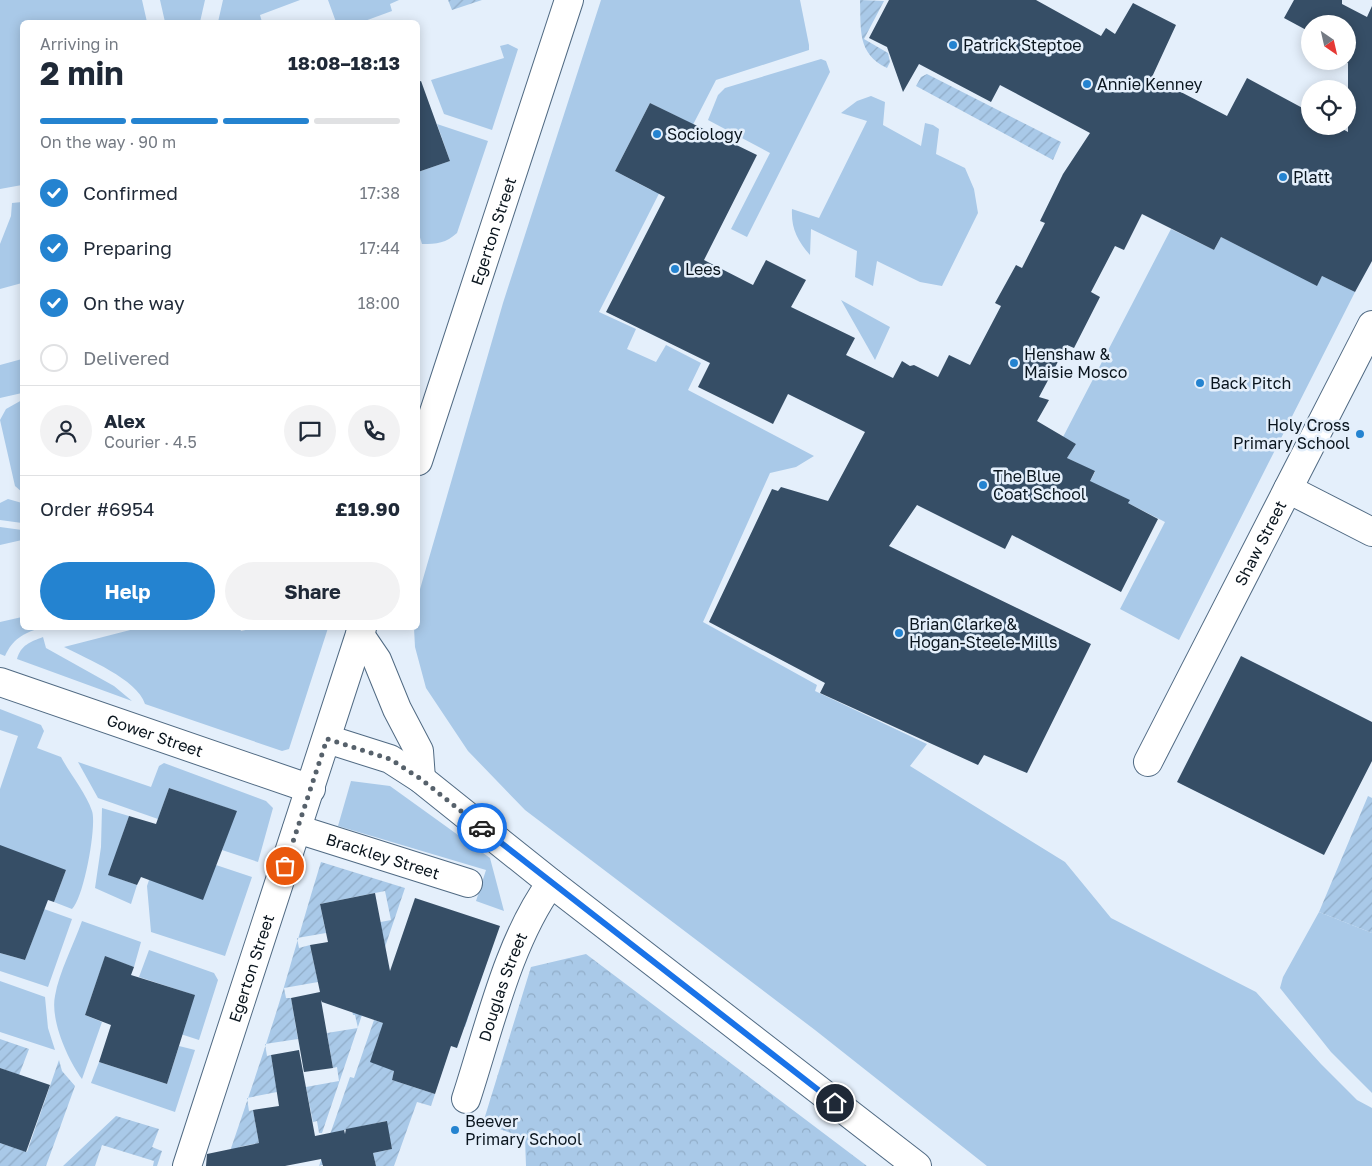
<!DOCTYPE html>
<html lang="en">
<head>
<meta charset="utf-8">
<style>
  body { margin:0; font-family:"Golos Text",sans-serif; background:#f2f2f3; color:#1f2937; height:100vh; display:flex; flex-direction:column; font-size:19px; white-space:nowrap }
  * { box-sizing:border-box; margin:0 }
  p { font-size:16px; color:#747a83 }
  .icon { flex:none; width:28px; height:28px; fill:none; stroke:currentColor; stroke-width:2; stroke-linecap:round; stroke-linejoin:round }
  .map { position:relative; flex:1; overflow:hidden }
  .panel { position:absolute; left:20px; top:20px; width:400px; height:610px; display:flex; flex-direction:column; background:#fff; border-radius:8px; box-shadow:0 2px 12px #0003 }
  .panel>* { flex:none }
  .needle { width:32px; rotate:146deg }
  .tools { position:absolute; left:1301px; top:15px; display:grid; gap:10px }
  .tools a { display:grid; place-items:center; width:55px; height:55px; border-radius:50%; background:#fff; box-shadow:0 2px 12px #0003; font-size:25px }
  .pin { position:absolute; display:grid; place-items:center; width:42px; height:42px; color:#fff; margin:-21px; border:2px solid #fff; border-radius:50%; box-shadow:0 1px 5px #0007 }
  .courier { position:absolute; display:grid; place-items:center; width:50px; height:50px; margin:-25px; border:4px solid #1a73e8; border-radius:50%; background:#fff; color:#222; box-shadow:0 1px 6px #0007 }
  .overview em { font-style:normal; font-weight:700 }
  .overview div { display:flex; flex-direction:column-reverse }
  .overview { display:flex; align-items:center; justify-content:space-between; height:85px; padding:0 20px }
  h1 { font-size:32px; font-weight:700; line-height:38px }
  .bar { display:grid; grid-template-columns:repeat(4,1fr); gap:8px 5px; align-content:center; height:60px; padding:0 20px }
  .bar i { height:6px; border-radius:4px; background:#e0e1e3 }
  .bar .active { background:#2483d0 }
  .bar p { grid-column:span 4 }
  .line { display:flex; align-items:center; gap:12px; padding:0 20px; border-top:1px solid #e0e1e3 }
  .line div { flex:1 }
  .round { display:grid; place-items:center; flex:none; width:52px; height:52px; border-radius:26px; background:#f2f2f3 }
  ol { padding:0 20px; list-style:none }
  li { display:flex; align-items:center; gap:15px; height:55px }
  li p { margin-inline-start:auto }
  li .icon { padding:5px; border-radius:50%; background:#2483d0; color:#fff; stroke-width:4 }
  li:last-child { color:#747a83 }
  li i { width:28px; height:28px; border:2px solid #e0e1e3; border-radius:50% }
  .action { display:flex; gap:10px; margin-top:auto; padding:10px 20px }
  .action a { flex:1; height:58px; border-radius:30px; background:#2483d0; color:#fff; font-size:20px; font-weight:700; line-height:58px; text-align:center }
  .action a+a { background:#f2f2f3; color:#1f2937 }
  .map>svg:first-child { display:block }
  .grass { fill:#a9c9e8 }
  .park { fill:url(#park-crowns) }
  .garden { fill:url(#garden-furrows) }
  .building { fill:#364e66 }
  .lines { fill:none; stroke-linecap:round; stroke-linejoin:round }
  .minor-casing { stroke:#506a83; stroke-width:30 }
  .minor { stroke:#fff; stroke-width:28 }
  .done { stroke:#56616b; stroke-width:5; stroke-dasharray:0 9 }
  .route { stroke:#1a73e8; stroke-width:6 }
  .poi-dot { fill:#2483d0; stroke:#e4effb; stroke-width:2 }
  .labels { text-anchor:middle; dominant-baseline:central; stroke-width:5; stroke-linejoin:round; paint-order:stroke }
  .poi-label { font-size:16px; fill:#0a151e; stroke:#e4effb; text-anchor:start }
  .street-label { font-size:16px; fill:#0a151e; stroke:#e4effb }
</style>
</head>
<body>
<div class="map">
<svg width="1372" height="1166" viewBox="0 0 1372 1166">
  <defs>
    <pattern id="park-crowns" width="20" height="18" patternUnits="userSpaceOnUse" patternTransform="scale(1.25)"><rect width="20" height="18" fill="#a9c9e8"/><path d="M2 6a3 3 0 1 1 6 0M12 15a3 3 0 1 1 6 0" fill="none" stroke="#90acc7"/></pattern>
    <pattern id="garden-furrows" width="10" height="10" patternUnits="userSpaceOnUse" patternTransform="scale(1.25)"><rect width="10" height="10" fill="#a9c9e8"/><path d="M-1 1l2-2M0 10L10 0M9 11l2-2" fill="none" stroke="#90acc7"/></pattern>
  </defs>
  <rect width="100%" height="100%" fill="#e4effb"/>
  <path class="grass" d="M0,0H142L147,22H22V185L0,189Z
    M160,0H205L200,22H165Z
    M223,0H300L260,15L262,22H218Z
    M328,0H399L390,4L392,11L362,22H336Z
    M601,0H800L809,45V50L716,80L680,150L686,121L650,103L615,171L651,190L676,160L599,312L636,329L627,349L656,362L666,345L701,363L688,390L814,456L796,467L770,473L703,622L817,685L815,691L927,744L910,766L1065,862L1111,918L1256,992L1321,1064L1357,1100L1372,1108V1166H987L815,1030L525,810L468,751L426,688L415,647L414,628H418V596L503,303Z
    M508,44L518,49L492,130L444,114L431,80L504,58L500,46Z
    M821,59L826,61L830,72L747,237L731,229L770,153L708,120L718,95L725,88Z
    M871,96L885,102L883,125L921,146L925,123L933,125L939,129L936,154L965,168L974,189L978,213L942,286L920,282L877,261L873,286L855,277L857,251L811,229L810,255C797,240 791,228 792,209L819,218L867,121L841,113L857,101Z
    M437,124L488,141L457,233C446,243 437,244 422,244L418,231V172L450,161Z
    M22,202V252L20,253L22,263V283L0,289V244L11,216L12,203Z
    M1171,229L1214,250L1221,237L1317,285L1322,276L1355,292L1179,640L1120,609L1165,522L1128,503L1129,500L1111,491L1087,487L1095,472L1067,458L1076,444L1063,437Z
    M841,300L890,327L875,360Z
    M22,359V393L0,398V365Z
    M22,400V492L15,486L0,420L6,409Z
    M8,499L22,503V523L0,520V503Z
    M0,527L22,530V540L0,545Z
    M22,617V628H40C22,634 13,639 5,656L0,654V622Z
    M138,628H240L241,631L255,628H328L289,749L282,751L145,704C137,679 87,659 64,647Z
    M43,637L46,648L114,686L132,701L17,659C21,645 30,642 43,637Z
    M0,709L41,725L44,731L37,748L61,757C70,774 86,793 92,811C97,825 84,898 72,909L54,902L66,870L0,872V789L18,736L0,730Z
    M78,762L151,787L159,766L164,763L266,801L273,808L258,862L222,850L236,811L169,788L158,819L98,798Z
    M351,781L390,786L490,858L504,911L476,901L486,870L338,826Z
    M102,808L129,816L109,875L137,885L131,904L95,888L101,847Z
    M216,865L252,877L225,956L151,932L147,886L149,880Z
    M44,909L72,919L48,987L0,971V953L25,960Z
    M1319,912L1372,933V1093L1331,1052L1280,988L1283,977Z
    M82,921L141,942L134,967L105,957L85,1015L102,1022L82,1079C68,1060 50,1020 55,996C59,972 74,944 82,921Z
    M149,950L214,973L218,980L199,1040L162,1028L184,1030L194,995L139,977Z
    M0,981L45,997L48,1028L55,1050L0,1032Z
    M179,1046L195,1050L175,1112L91,1083L99,1062L167,1084Z"/>
  <path class="park" d="M586,954L867,1166H526L525,1138L483,1123L531,967Z"/>
  <path class="garden" d="M448,0H482L452,10Z
    M860,0L884,1L864,39L888,53L890,62L887,68C857,54 861,29 860,0Z
    M927,74L1061,142L1053,160L916,86L921,77Z
    M1368,796L1372,798V933L1319,912Z
    M321,862L405,888L322,1133H319L317,1121L313,1122L306,1087L339,1081L337,1067L333,1068L327,1033L358,1028L355,1015H353L345,976L365,925L391,920L385,891L320,904L326,933L297,938L299,948L310,945L318,982L284,988L286,998H291L298,1039L265,1044L267,1056L271,1055L277,1092L247,1098L249,1111L253,1110L259,1143L239,1147L242,1166H225C245,1107 266,1047 284,987C296,946 308,904 321,862Z
    M473,1002L465,1027L450,1022L380,1033L375,1047L394,1071L392,1080L435,1094L431,1106L417,1102L394,1166H376L373,1153L392,1149L386,1121L336,1132L341,1159L319,1166L350,1077L354,1078L374,1020L392,1026Z
    M0,1039L29,1049L19,1075L0,1068Z
    M59,1060L62,1071L75,1086L46,1166H0V1143L27,1152Z
    M116,1116L159,1129L152,1147L162,1151L157,1166H153L154,1161L102,1145L95,1166H63Z"/>
  <path class="building" d="M889,0H1036L1101,36L1106,28L1115,34L1133,3L1176,25L1152,77L1227,116L1247,78L1310,112V126H1337L1348,132V63L1344,61H1348V24H1310V32L1284,18L1294,0H1342V4L1367,17L1372,6V261L1355,292L1322,276L1317,286L1221,237L1214,250L1142,214L1124,250L1115,246L1091,292L1100,297L1074,348L1067,345L1039,397L1049,400L1037,421L1076,444L1067,458L1095,471L1090,481L1130,500L1128,503L1158,519L1121,592L1012,535L1005,549L917,505L889,546L1091,644L1027,773L984,755L978,765L820,693L825,683L709,622L772,489L778,491L781,487L828,501L865,432L788,394L773,424L698,387L710,363L606,312L665,197L615,171L650,103L757,155L704,260L753,285L766,260L806,280L791,307L855,338L846,355L893,378L902,361L910,366L914,365L938,377L949,355L970,365L1001,306L995,303L1016,265L1022,268L1045,223L1040,221L1063,174L1090,133L1000,85L991,102L919,64L903,92L887,47L869,38Z
    M421,81L450,161L418,172V82Z
    M1241,656L1372,722V761L1324,855L1177,782Z
    M169,788L237,811L203,900L141,877L137,885L108,875L129,816L156,824Z
    M0,845L66,870L54,902L48,900L25,960L0,953Z
    M375,893L390,971L415,898L500,926L457,1048L451,1046L435,1094L392,1080L394,1071L370,1062L383,1023L322,1002L321,1000L333,1068L304,1072L291,998L320,992L310,945L328,942L320,904Z
    M105,956L134,967L131,975L195,995L167,1084L99,1062L111,1025L85,1015Z
    M299,1050L315,1136L344,1130L345,1134L346,1129L387,1121L392,1149L373,1153L376,1166H323L321,1159L285,1166H206L207,1154L259,1143L253,1110L279,1106L271,1055Z
    M0,1068L50,1085L26,1152L0,1143Z"/>
  <g class="lines">
    <defs>
      <g id="minor">
        <path id="s1" d="M418,461L569,0"/>
        <path d="M1288,489L1372,532"/>
        <path d="M360,635L377,660L397,709L419,751L421,779"/>
        <path id="s2" d="M0,682L311,789"/>
        <path d="M327,739L390,759L421,779L551,883L917,1166"/>
        <path id="s3" d="M1148,762L1372,325"/>
        <path id="s4" d="M297,829L468,883"/>
        <path id="s5" d="M466,1099C489,1029 508,942 551,883"/>
        <path id="s6" d="M187,1166L362,628"/>
      </g>
    </defs>
    <use href="#minor" class="minor-casing"/>
    <use href="#minor" class="minor"/>
  </g>
  <g class="lines">
    <path class="done" d="M285,866L327,739L390,759L421,779L482,828"/>
    <path class="route" d="M482,828L835,1103"/>
  </g>
  <g class="poi-dot">
    <circle cx="953" cy="45" r="5"/>
    <circle cx="1087" cy="84" r="5"/>
    <circle cx="657" cy="134" r="5"/>
    <circle cx="1283" cy="177" r="5"/>
    <circle cx="675" cy="269" r="5"/>
    <circle cx="1014" cy="363" r="5"/>
    <circle cx="1200" cy="383" r="5"/>
    <circle cx="1360" cy="434" r="5"/>
    <circle cx="983" cy="485" r="5"/>
    <circle cx="899" cy="633" r="5"/>
    <circle cx="455" cy="1130" r="5"/>
  </g>
  <g class="labels">
    <g class="poi-label">
      <text x="963" y="45">Patrick Steptoe</text>
      <text x="1097" y="84">Annie Kenney</text>
      <text x="667" y="134">Sociology</text>
      <text x="1293" y="177">Platt</text>
      <text x="685" y="269">Lees</text>
      <text x="1024" y="354">Henshaw &amp;<tspan x="1024" dy="18">Maisie Mosco</tspan></text>
      <text x="1210" y="383">Back Pitch</text>
      <text x="1350" y="425" text-anchor="end">Holy Cross<tspan x="1350" dy="18">Primary School</tspan></text>
      <text x="993" y="476">The Blue<tspan x="993" dy="18">Coat School</tspan></text>
      <text x="909" y="624">Brian Clarke &amp;<tspan x="909" dy="18">Hogan-Steele-Mills</tspan></text>
      <text x="465" y="1121">Beever<tspan x="465" dy="18">Primary School</tspan></text>
    </g>
    <g class="street-label">
      <text stroke="none"><textPath href="#s1" startOffset="242">Egerton Street</textPath></text>
      <text stroke="none"><textPath href="#s3" startOffset="246">Shaw Street</textPath></text>
      <text stroke="none"><textPath href="#s2" startOffset="164">Gower Street</textPath></text>
      <text stroke="none"><textPath href="#s4" startOffset="90">Brackley Street</textPath></text>
      <text stroke="none"><textPath href="#s6" startOffset="208">Egerton Street</textPath></text>
      <text stroke="none"><textPath href="#s5" startOffset="118">Douglas Street</textPath></text>
    </g>
  </g>
</svg>
<div class="tools">
<a><svg class="needle" viewBox="-14 -14 28 28"><path d="M0-13l5 13h-10z" fill="#e53935"/><path d="M0 13l5-13h-10z" fill="#747a83"/></svg></a>
<a><svg class="icon" aria-label="locate" viewBox="0 0 24 24"><circle cx="12" cy="12" r="6"/><path d="M12 2v4M12 18v4M2 12h4M18 12h4"/></svg></a>
</div>
<div class="pin" style="left:285px;top:866px;background:#ea580c"><svg class="icon" aria-label="bag" viewBox="0 0 24 24"><path d="M5 8h14l-1 12H6zM9 8a3 3 0 0 1 6 0"/></svg></div>
<div class="pin" style="left:835px;top:1103px;background:#1f2937"><svg class="icon" aria-label="home" viewBox="0 0 24 24"><path d="M3 11l9-7 9 7M6 9v11h12V9"/></svg></div>
<div class="courier" style="left:482px;top:828px"><svg class="icon" aria-label="car" viewBox="0 0 24 24"><path d="M5 17H2v-5l4-1 3-4h7l3 4 3 1v5h-3M9 17h6M6 11h13"/><circle cx="7" cy="17" r="2"/><circle cx="17" cy="17" r="2"/></svg></div>
<section class="panel">
<div class="overview"><div><h1>2 min</h1><p>Arriving in</p></div><em>18:08–18:13</em></div>
<div class="bar"><i class="active"></i><i class="active"></i><i class="active"></i><i></i><p>On the way · 90 m</p></div>
<ol>
<li><svg class="icon" aria-label="check" viewBox="0 0 24 24"><path d="M5 12l5 5 9-10"/></svg>Confirmed<p>17:38</p></li>
<li><svg class="icon" aria-label="check" viewBox="0 0 24 24"><path d="M5 12l5 5 9-10"/></svg>Preparing<p>17:44</p></li>
<li><svg class="icon" aria-label="check" viewBox="0 0 24 24"><path d="M5 12l5 5 9-10"/></svg>On the way<p>18:00</p></li>
<li><i></i>Delivered</li>
</ol>
<div class="line" style="height:90px"><a class="round"><svg class="icon" aria-label="person" viewBox="0 0 24 24"><circle cx="12" cy="8" r="4"/><path d="M4 21q1-7 8-7t8 7"/></svg></a><div><b>Alex</b><p>Courier · 4.5</p></div><a class="round"><svg class="icon" aria-label="chat" viewBox="0 0 24 24"><path d="M4 5h16v11H9l-5 4z"/></svg></a><a class="round"><svg class="icon" aria-label="phone" viewBox="0 0 24 24"><path d="M5 4h4l2 5-3 2q2 4 5 5l2-3 5 2v4C11 20 4 13 5 4z"/></svg></a></div>
<div class="line" style="height:65px"><div>Order #6954</div><b>£19.90</b></div>
<div class="action"><a>Help</a><a>Share</a></div>
</section>
</div>
</body>
</html>
